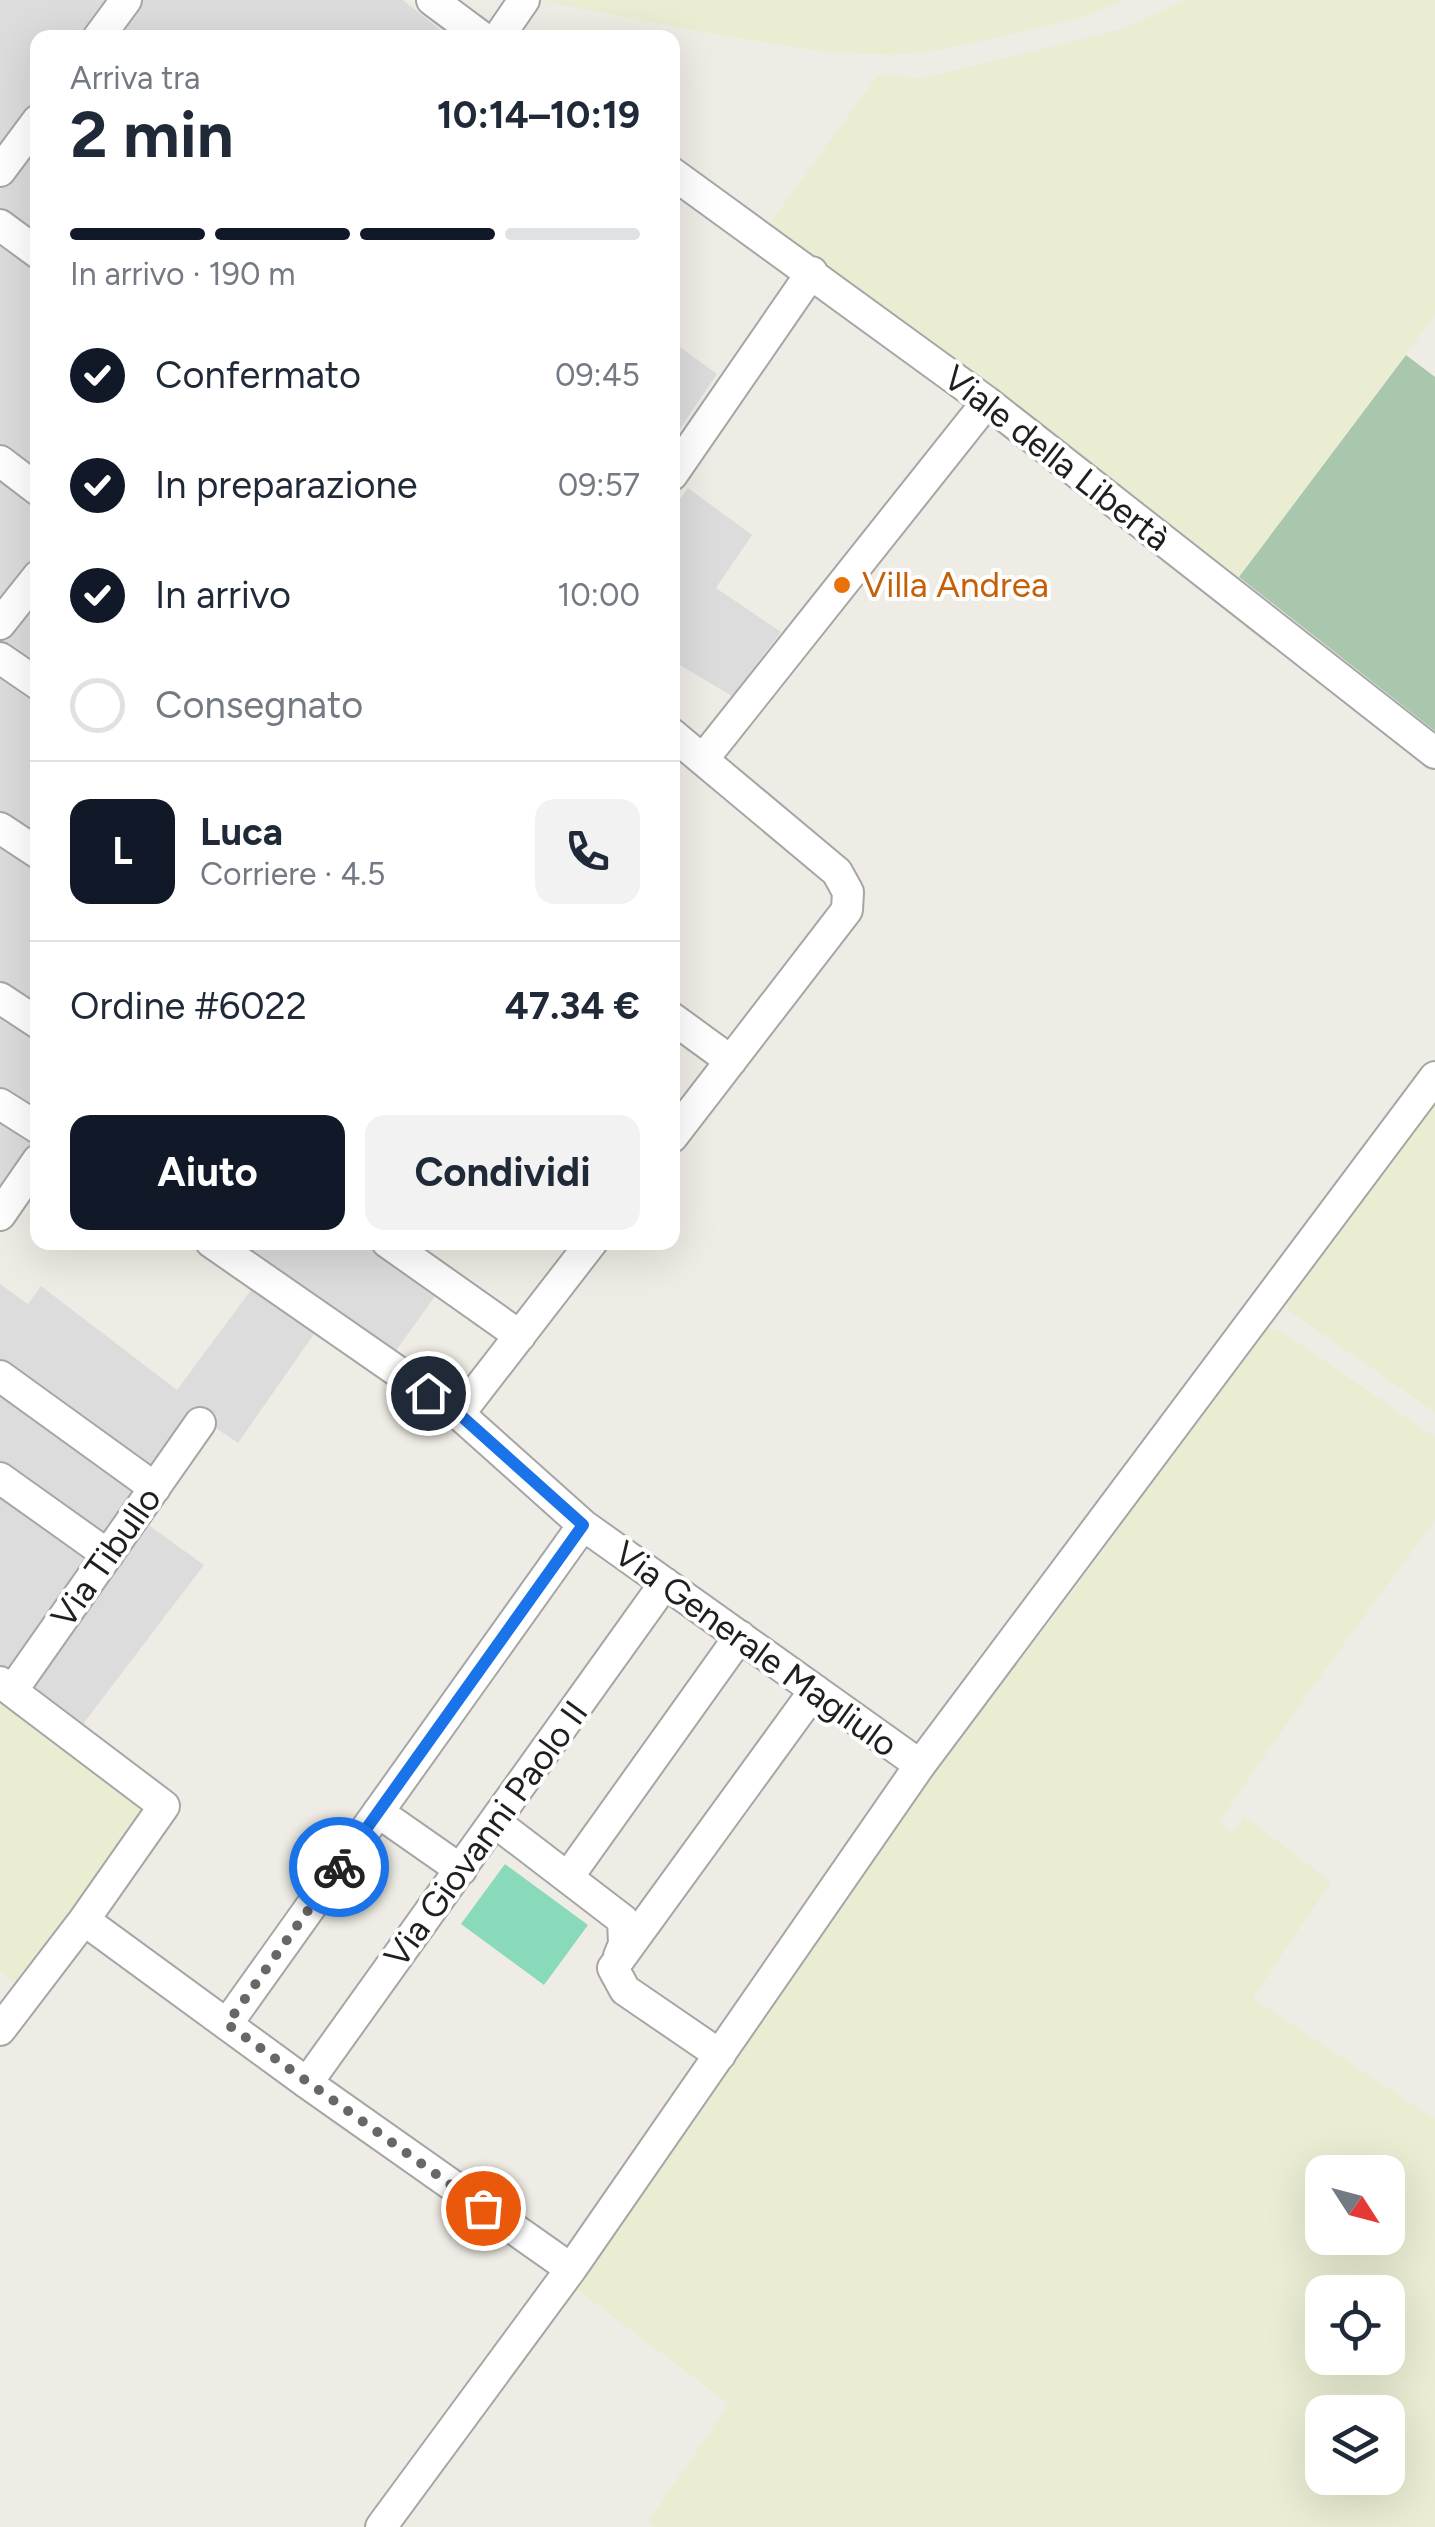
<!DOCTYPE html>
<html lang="it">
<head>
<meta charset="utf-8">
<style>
  body { margin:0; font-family:Figtree,sans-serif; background:#f2f2f3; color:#1f2937; height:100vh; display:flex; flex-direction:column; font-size:38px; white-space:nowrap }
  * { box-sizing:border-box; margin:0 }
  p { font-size:32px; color:#747a83 }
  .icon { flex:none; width:55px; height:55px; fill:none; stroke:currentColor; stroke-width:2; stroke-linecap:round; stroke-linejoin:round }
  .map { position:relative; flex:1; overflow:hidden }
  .sheet { position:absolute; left:30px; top:30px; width:650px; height:1220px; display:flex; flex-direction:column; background:#fff; border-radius:20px; box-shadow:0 10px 40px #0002 }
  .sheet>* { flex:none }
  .needle { width:65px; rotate:126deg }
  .buttons { position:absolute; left:1305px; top:2155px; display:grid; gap:20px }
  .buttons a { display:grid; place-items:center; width:100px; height:100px; border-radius:20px; background:#fff; box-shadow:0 10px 40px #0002; font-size:50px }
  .pin { position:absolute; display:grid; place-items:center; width:85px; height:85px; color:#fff; margin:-42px; border:5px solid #fff; border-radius:50%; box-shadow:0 2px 10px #0007 }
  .courier { position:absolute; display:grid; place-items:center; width:100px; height:100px; margin:-50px; border:8px solid #1a73e8; border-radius:50%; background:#fff; color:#222; box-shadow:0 2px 12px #0007 }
  .overview em { font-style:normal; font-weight:700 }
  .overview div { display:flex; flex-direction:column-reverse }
  .overview { display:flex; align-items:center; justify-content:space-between; height:170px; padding:0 40px }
  h1 { font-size:65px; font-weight:700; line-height:75px }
  .bar { display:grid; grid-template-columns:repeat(4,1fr); gap:15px 10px; align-content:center; height:120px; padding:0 40px }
  .bar i { height:12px; border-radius:8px; background:#e0e1e3 }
  .bar .current { background:#111827 }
  .bar p { grid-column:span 4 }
  .line { display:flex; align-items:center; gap:25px; padding:0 40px; border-top:2px solid #e0e1e3 }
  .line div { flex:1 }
  .round { display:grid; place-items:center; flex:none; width:105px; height:105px; border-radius:20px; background:#f2f2f3 }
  ol { padding:0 40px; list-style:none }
  li { display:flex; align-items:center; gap:30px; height:110px }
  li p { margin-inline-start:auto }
  li .icon { padding:10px; border-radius:50%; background:#111827; color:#fff; stroke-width:4 }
  li:last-child { color:#747a83 }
  li i { width:55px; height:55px; border:5px solid #e0e1e3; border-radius:50% }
  .action { display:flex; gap:20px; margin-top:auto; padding:20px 40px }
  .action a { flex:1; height:115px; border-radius:20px; background:#111827; color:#fff; font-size:40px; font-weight:700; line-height:115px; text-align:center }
  .action a+a { background:#f2f2f3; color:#1f2937 }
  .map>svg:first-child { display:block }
  .residential { fill:#dddcdc }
  .farmland { fill:#eaedd2; fill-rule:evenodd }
  .cemetery { fill:#a8c7ad }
  .pitch { fill:#88dabb }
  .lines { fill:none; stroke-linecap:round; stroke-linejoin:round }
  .minor-casing { stroke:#a6a6a6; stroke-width:34 }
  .minor { stroke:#fff; stroke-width:30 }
  .done { stroke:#686764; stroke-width:10; stroke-dasharray:0 18 }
  .route { stroke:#1a73e8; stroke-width:12 }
  .food-dot { fill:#e8710a; stroke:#fff; stroke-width:4 }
  .labels { text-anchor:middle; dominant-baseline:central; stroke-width:8; stroke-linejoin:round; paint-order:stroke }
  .street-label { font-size:35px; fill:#1f1f1f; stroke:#fff }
  .food-label { font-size:35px; fill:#c56008; stroke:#fff; text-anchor:start }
</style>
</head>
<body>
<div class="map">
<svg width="1435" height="2527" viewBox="0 0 1435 2527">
  <rect width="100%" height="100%" fill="#efece5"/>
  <path class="residential" d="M0,0H111L83,37L38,38L37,99L0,149Z
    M143,0H403L448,36L114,38Z
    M37,139V235L0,208V190Z
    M0,241L37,270V475L0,447Z
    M673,342L717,374L673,439Z
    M0,474L38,502L37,556L0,603Z
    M688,488L752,535L716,588L781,632L732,696L673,661L680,642L673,636V509Z
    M37,594V1117L0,1091V642Z
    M0,1111L37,1141L0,1194Z
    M221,1243H393L441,1288L392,1356Z
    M257,1282L321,1324L238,1443L210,1424L143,1521L204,1565L64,1749L0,1701V1284L28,1304L41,1286L177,1390Z"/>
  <path class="farmland" d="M538,0H1125L1083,17L1022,32L939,50L893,55L825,52L696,31Z
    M1184,0H1435V315L1239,577L767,227L878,75L921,78L1052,47L1125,28Z
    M1435,1092V1412L1289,1311L1286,1299Z
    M1268,1328L1281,1331L1435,1437V1520L1311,1689L1219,1822L1231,1832L1244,1816L1331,1882L1253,1998L1435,2119V2527H653L647,2523L729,2404L571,2285L936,1765L1065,1603L1259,1332ZM1322,2172H1388V2238H1322ZM1322,2292H1388V2358H1322ZM1322,2412H1388V2478H1322Z
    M0,1701L144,1812L18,1985L0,1972Z"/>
  <path class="cemetery" d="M1406,355L1435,377V731L1239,577Z"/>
  <path class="pitch" d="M505,1864L588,1925L544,1985L461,1924Z"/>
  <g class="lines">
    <defs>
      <path id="minor" d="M432,0L483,38
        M98,38L126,0
        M498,38L524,0
        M0,171L38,120
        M672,173L987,402L1435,753
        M0,225L38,253
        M0,461L38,490
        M672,475L812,272
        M0,624L38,576
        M0,658L38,684
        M672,734L837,872L848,892L847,910L672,1137
        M704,758L987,402
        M0,828L38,853
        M0,998L38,1023
        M672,1018L731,1061
        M0,1104L38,1128
        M0,1215L38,1160
        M211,1242L459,1414L583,1525L920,1765
        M387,1242L520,1336
        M0,1376L155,1488
        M459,1414L592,1242
        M0,1478L108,1555
        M0,1682L164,1806L84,1920L0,2030
        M12,1691L200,1423
        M378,1812L461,1870
        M495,1822L623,1920L624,1944L619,1956
        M568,1877L740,1636
        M84,1920L307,2083L571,2269
        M613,1968L815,1690
        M613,1968L625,1990L720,2055
        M227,2024L583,1525
        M307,2083L665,1583
        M381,2527L571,2269L920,1765L1435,1077"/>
    </defs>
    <use href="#minor" class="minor-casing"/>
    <use href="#minor" class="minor"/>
  </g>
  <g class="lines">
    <path class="done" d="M339,1867L227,2024L483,2208"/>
    <path class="route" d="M339,1867L583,1525L459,1414L428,1393"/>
  </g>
  <circle class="food-dot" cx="842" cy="585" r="10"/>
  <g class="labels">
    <g class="street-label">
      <text transform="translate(1057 458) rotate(38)">Viale della Libertà</text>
      <text transform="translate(106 1557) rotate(-55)">Via Tibullo</text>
      <text transform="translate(756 1649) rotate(36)">Via Generale Magliulo</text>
      <text transform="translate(486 1834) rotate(-54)">Via Giovanni Paolo II</text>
    </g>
    <g class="food-label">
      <text x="862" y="585">Villa Andrea</text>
    </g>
  </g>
</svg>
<div class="buttons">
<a><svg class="needle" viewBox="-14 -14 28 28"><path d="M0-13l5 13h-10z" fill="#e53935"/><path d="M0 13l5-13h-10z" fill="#747a83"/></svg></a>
<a><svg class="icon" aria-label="locate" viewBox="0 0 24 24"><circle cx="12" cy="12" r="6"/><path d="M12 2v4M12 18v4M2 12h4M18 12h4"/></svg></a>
<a><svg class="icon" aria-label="layers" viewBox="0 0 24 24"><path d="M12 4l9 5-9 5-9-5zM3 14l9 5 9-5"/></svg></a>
</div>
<div class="pin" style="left:483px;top:2208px;background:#ea580c"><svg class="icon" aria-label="bag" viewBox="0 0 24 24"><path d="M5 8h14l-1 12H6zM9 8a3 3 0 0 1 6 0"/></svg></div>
<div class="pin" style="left:428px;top:1393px;background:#1f2937"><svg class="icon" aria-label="home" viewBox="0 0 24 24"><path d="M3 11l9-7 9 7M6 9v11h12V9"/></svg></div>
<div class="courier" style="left:339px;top:1867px"><svg class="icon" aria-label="bike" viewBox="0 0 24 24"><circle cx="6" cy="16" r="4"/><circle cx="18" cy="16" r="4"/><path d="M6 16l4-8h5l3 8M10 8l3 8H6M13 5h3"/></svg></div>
<section class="sheet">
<div class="overview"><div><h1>2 min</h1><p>Arriva tra</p></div><em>10:14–10:19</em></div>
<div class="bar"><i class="current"></i><i class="current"></i><i class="current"></i><i></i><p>In arrivo · 190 m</p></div>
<ol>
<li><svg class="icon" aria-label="check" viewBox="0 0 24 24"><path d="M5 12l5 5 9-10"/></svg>Confermato<p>09:45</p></li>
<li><svg class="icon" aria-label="check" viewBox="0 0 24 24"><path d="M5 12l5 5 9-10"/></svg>In preparazione<p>09:57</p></li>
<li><svg class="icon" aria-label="check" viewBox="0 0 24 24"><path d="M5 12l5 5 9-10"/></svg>In arrivo<p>10:00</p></li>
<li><i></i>Consegnato</li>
</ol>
<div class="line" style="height:180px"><b class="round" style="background:#111827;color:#fff">L</b><div><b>Luca</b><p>Corriere · 4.5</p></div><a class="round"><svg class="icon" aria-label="phone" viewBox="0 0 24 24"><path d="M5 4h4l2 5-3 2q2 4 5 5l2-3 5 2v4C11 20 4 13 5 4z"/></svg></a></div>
<div class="line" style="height:130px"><div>Ordine #6022</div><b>47.34 €</b></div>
<div class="action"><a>Aiuto</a><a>Condividi</a></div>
</section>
</div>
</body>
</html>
